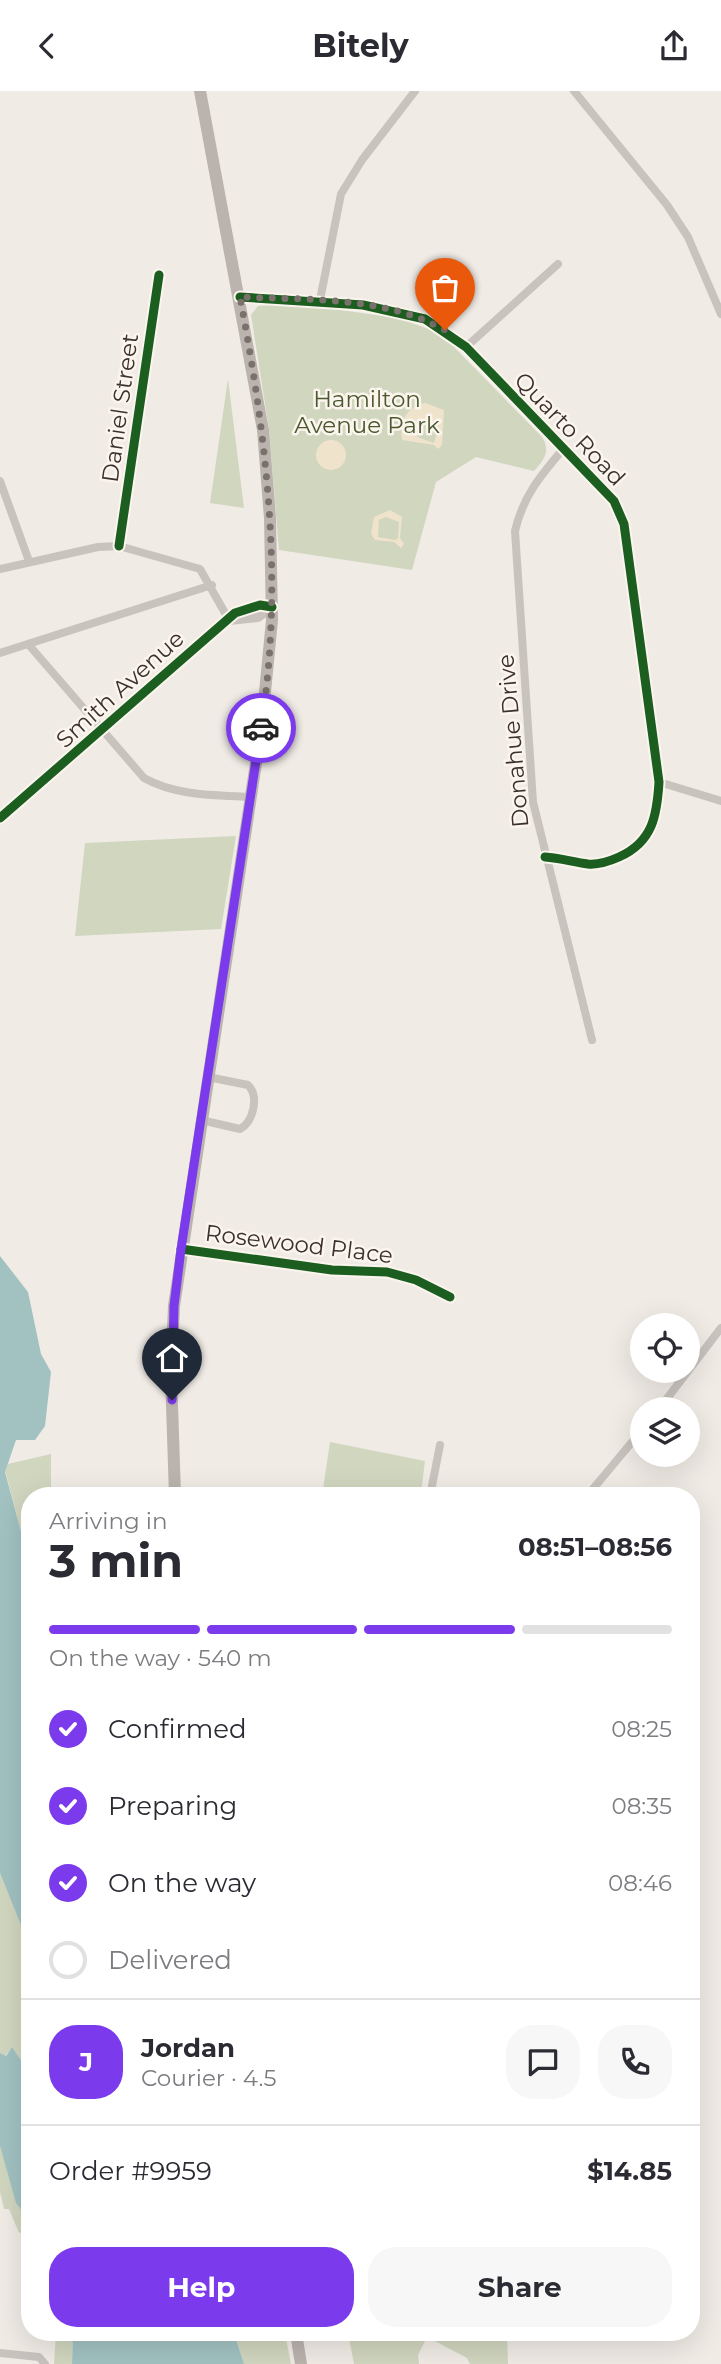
<!DOCTYPE html>
<html lang="en">
<head>
<meta charset="utf-8">
<style>
  body { margin:0; font-family:Montserrat,sans-serif; background:#f7f7f7; color:#2b2b33; height:100vh; display:flex; flex-direction:column; font-size:26px; white-space:nowrap }
  * { box-sizing:border-box; margin:0 }
  p { font-size:23px; color:#7c7c81 }
  .icon { flex:none; width:38px; height:38px; fill:none; stroke:currentColor; stroke-width:2; stroke-linecap:round; stroke-linejoin:round }
  .map { position:relative; flex:1; overflow:hidden }
  .panel { position:absolute; left:21px; top:1396px; width:679px; height:854px; display:flex; flex-direction:column; background:#fff; border-radius:28px; box-shadow:0 7px 28px #0002 }
  .panel>* { flex:none }
  .buttons { position:absolute; left:630px; top:1222px; display:grid; gap:14px }
  .buttons a { display:grid; place-items:center; width:70px; height:70px; border-radius:50%; background:#fff; box-shadow:0 7px 28px #0002; font-size:35px }
  .pin { position:absolute; display:grid; place-items:center; width:60px; height:60px; color:#fff; margin:-72px -30px; border-radius:50% 50% 50% 0; rotate:-45deg; box-shadow:0 0 7px #0007 }
  .pin .icon { rotate:45deg }
  .courier { position:absolute; display:grid; place-items:center; width:70px; height:70px; margin:-35px; border:5px solid #7c3aed; border-radius:50%; background:#fff; color:#222; box-shadow:0 2px 9px #0007 }
  .headline em { font-style:normal; font-weight:700 }
  .headline div { display:flex; flex-direction:column-reverse }
  .headline { display:flex; align-items:center; justify-content:space-between; height:119px; padding:0 28px }
  h1 { font-size:46px; font-weight:700; line-height:52px }
  .bar { display:grid; grid-template-columns:repeat(4,1fr); gap:10px 7px; align-content:center; height:84px; padding:0 28px }
  .bar i { height:9px; border-radius:5px; background:#e1e1e2 }
  .bar .selected { background:#7c3aed }
  .bar p { grid-column:span 4 }
  .line { display:flex; align-items:center; gap:18px; padding:0 28px; border-top:2px solid #e1e1e2 }
  .line div { flex:1 }
  .round { display:grid; place-items:center; flex:none; width:74px; height:74px; border-radius:28px; background:#f7f7f7 }
  ol { padding:0 28px; list-style:none }
  li { display:flex; align-items:center; gap:21px; height:77px }
  li p { margin-inline-start:auto }
  li .icon { padding:7px; border-radius:50%; background:#7c3aed; color:#fff; stroke-width:4 }
  li:last-child { color:#7c7c81 }
  li i { width:38px; height:38px; border:4px solid #e1e1e2; border-radius:50% }
  .primary-button { display:flex; gap:14px; margin-top:auto; padding:14px 28px }
  .primary-button a { flex:1; height:80px; border-radius:28px; background:#7c3aed; color:#fff; font-size:28px; font-weight:700; line-height:80px; text-align:center }
  .primary-button a+a { background:#f7f7f7; color:#2b2b33 }
  header { display:flex; justify-content:space-between; align-items:center; height:91px; padding:0 28px; background:#fff; font-size:32px; font-weight:700 }
  .map>svg:first-child { display:block }
  .green { fill:#d1d6bf }
  .sand { fill:#efe3cc; fill-rule:evenodd }
  .water { fill:#a1c2c1 }
  .lines { fill:none; stroke-linecap:round; stroke-linejoin:round }
  .minor { stroke:#c9c3be; stroke-width:8 }
  .tertiary { stroke:#c9c3be; stroke-width:10 }
  .secondary { stroke:#bab3ae; stroke-width:12 }
  .cycleway-casing { stroke:#fbf5ee; stroke-width:13 }
  .cycleway { stroke:#1b5e20; stroke-width:9 }
  .done { stroke:#7a716c; stroke-width:7; stroke-dasharray:0 12.6 }
  .route { stroke:#7c3aed; stroke-width:9 }
  .labels { text-anchor:middle; dominant-baseline:central; stroke-width:5; stroke-linejoin:round; paint-order:stroke }
  .park-label { font-size:23px; fill:#4a5a2e; stroke:#fbf5ee }
  .street-label { font-size:23px; fill:#3b302b; stroke:#fbf5ee }
</style>
</head>
<body>
<header><svg class="icon" aria-label="back" viewBox="0 0 24 24"><path d="M15 5l-7 7 7 7"/></svg>Bitely<svg class="icon" aria-label="share" viewBox="0 0 24 24"><path d="M12 15V3M7 8l5-5 5 5M5 13v7h14v-7"/></svg></header>
<div class="map">
<svg width="721" height="2273" viewBox="0 0 721 2273">
  <rect width="100%" height="100%" fill="#f0ebe5"/>
  <path class="green" d="M291,212L397,227L429,238L454,256L542,346C551,360 544,369 534,380L476,366L436,391L412,479L279,459L269,338L251,224L258,215Z
    M228,288L244,417L210,412Z
    M236,745L221,838L75,845L85,752Z
    M330,1351L425,1370L421,1402L349,1396L347,1405H322Z
    M51,1363V1405H30V1497L26,1491V1459L5,1379L8,1373Z
    M0,1782L30,1857V1982L12,1956L5,1965L0,1962Z
    M0,2054L15,2107L30,2130V2157L23,2141L19,2142L9,2118H4L0,2101Z
    M56,2242H73L72,2273H54Z
    M234,2242H285L291,2273H244Z
    M348,2242H507L508,2273H470L467,2267L427,2246L418,2264L419,2273H354Z"/>
  <path class="sand" d="M425,312L444,319L442,354L438,358L434,354L402,349C399,331 406,316 425,312ZM422,329L439,334L434,352L417,346Z
    M316 364a15 15 0 1 1 30 0a15 15 0 1 1-30 0Z
    M390,419L402,426L400,447L404,453L401,457L394,451L375,449L371,443L374,426ZM386,426L399,431L398,447L395,449L378,446L379,429Z"/>
  <path class="water" d="M0,1165L28,1201L41,1263L51,1281L45,1335L35,1349H16L5,1381L26,1459V1491L30,1497V1857L0,1782Z
    M12,1956L30,1982V2130L16,2112L0,2055V1962L6,1965Z
    M73,2242H234L244,2273H72Z"/>
  <g class="lines">
    <path class="minor" d="M574,0L667,114L688,146L721,223
      M240,206L363,214L425,228L466,256L614,410L624,433L659,691C657,724 653,751 619,766C610,770 598,774 588,773C573,771 560,767 545,766
      M320,209L341,103L362,69L415,0
      M466,256L558,173
      M564,357C541,384 523,405 515,440L533,711L592,949
      M0,390L29,470
      M119,455L159,184
      M0,478L98,456L119,455L200,478L229,529
      M28,553L144,687C176,705 215,704 251,706
      M0,562L212,494
      M659,691L721,710
      M201,1029L240,1038C254,1030 259,1005 248,994L208,986
      M181,1158L332,1179L387,1181L416,1189L450,1206
      M659,1318L721,1237
      M430,1405L440,1354
      M587,1405L642,1339
      M0,2262L39,2266L45,2273"/>
    <path class="tertiary" d="M229,529L258,526L272,516
      M0,727L235,522L260,514L272,516"/>
    <path class="secondary" d="M175,1405L171,1283L174,1215L262,632L272,529L270,427L263,339L200,0
      M296,2242L301,2273"/>
    <defs>
      <path id="cycleway" d="M240,206L363,214L425,228L466,256L614,410L624,433L659,691C657,724 653,751 619,766C610,770 598,774 588,773C573,771 560,767 545,766
        M119,455L159,184
        M0,727L235,522L260,514L272,516
        M181,1158L332,1179L387,1181L416,1189L450,1206"/>
    </defs>
    <use href="#cycleway" class="cycleway-casing"/>
    <use href="#cycleway" class="cycleway"/>
  </g>
  <g class="lines">
    <path class="done" d="M261,637C284,492 267,349 240,206C308,209 384,205 445,239"/>
    <path class="route" d="M172,1309L174,1215L181,1158L261,637"/>
  </g>
  <g class="labels">
    <g class="park-label">
      <text x="367" y="308">Hamilton<tspan x="367" dy="26">Avenue Park</tspan></text>
    </g>
    <g class="street-label">
      <text transform="translate(120 317) rotate(-82)">Daniel Street</text>
      <text transform="translate(570 338) rotate(46)">Quarto Road</text>
      <text transform="translate(120 598) rotate(-42)">Smith Avenue</text>
      <text transform="translate(513 650) rotate(-95)">Donahue Drive</text>
      <text transform="translate(299 1153) rotate(7)">Rosewood Place</text>
    </g>
  </g>
</svg>
<div class="buttons">
<a><svg class="icon" aria-label="locate" viewBox="0 0 24 24"><circle cx="12" cy="12" r="6"/><path d="M12 2v4M12 18v4M2 12h4M18 12h4"/></svg></a>
<a><svg class="icon" aria-label="layers" viewBox="0 0 24 24"><path d="M12 4l9 5-9 5-9-5zM3 14l9 5 9-5"/></svg></a>
</div>
<div class="pin" style="left:445px;top:239px;background:#ea580c"><svg class="icon" aria-label="bag" viewBox="0 0 24 24"><path d="M5 8h14l-1 12H6zM9 8a3 3 0 0 1 6 0"/></svg></div>
<div class="pin" style="left:172px;top:1309px;background:#1f2937"><svg class="icon" aria-label="home" viewBox="0 0 24 24"><path d="M3 11l9-7 9 7M6 9v11h12V9"/></svg></div>
<div class="courier" style="left:261px;top:637px"><svg class="icon" aria-label="car" viewBox="0 0 24 24"><path d="M5 17H2v-5l4-1 3-4h7l3 4 3 1v5h-3M9 17h6M6 11h13"/><circle cx="7" cy="17" r="2"/><circle cx="17" cy="17" r="2"/></svg></div>
<section class="panel">
<div class="headline"><div><h1>3 min</h1><p>Arriving in</p></div><em>08:51–08:56</em></div>
<div class="bar"><i class="selected"></i><i class="selected"></i><i class="selected"></i><i></i><p>On the way · 540 m</p></div>
<ol>
<li><svg class="icon" aria-label="check" viewBox="0 0 24 24"><path d="M5 12l5 5 9-10"/></svg>Confirmed<p>08:25</p></li>
<li><svg class="icon" aria-label="check" viewBox="0 0 24 24"><path d="M5 12l5 5 9-10"/></svg>Preparing<p>08:35</p></li>
<li><svg class="icon" aria-label="check" viewBox="0 0 24 24"><path d="M5 12l5 5 9-10"/></svg>On the way<p>08:46</p></li>
<li><i></i>Delivered</li>
</ol>
<div class="line" style="height:126px"><b class="round" style="background:#7c3aed;color:#fff">J</b><div><b>Jordan</b><p>Courier · 4.5</p></div><a class="round"><svg class="icon" aria-label="chat" viewBox="0 0 24 24"><path d="M4 5h16v11H9l-5 4z"/></svg></a><a class="round"><svg class="icon" aria-label="phone" viewBox="0 0 24 24"><path d="M5 4h4l2 5-3 2q2 4 5 5l2-3 5 2v4C11 20 4 13 5 4z"/></svg></a></div>
<div class="line" style="height:91px"><div>Order #9959</div><b>$14.85</b></div>
<div class="primary-button"><a>Help</a><a>Share</a></div>
</section>
</div>
</body>
</html>
